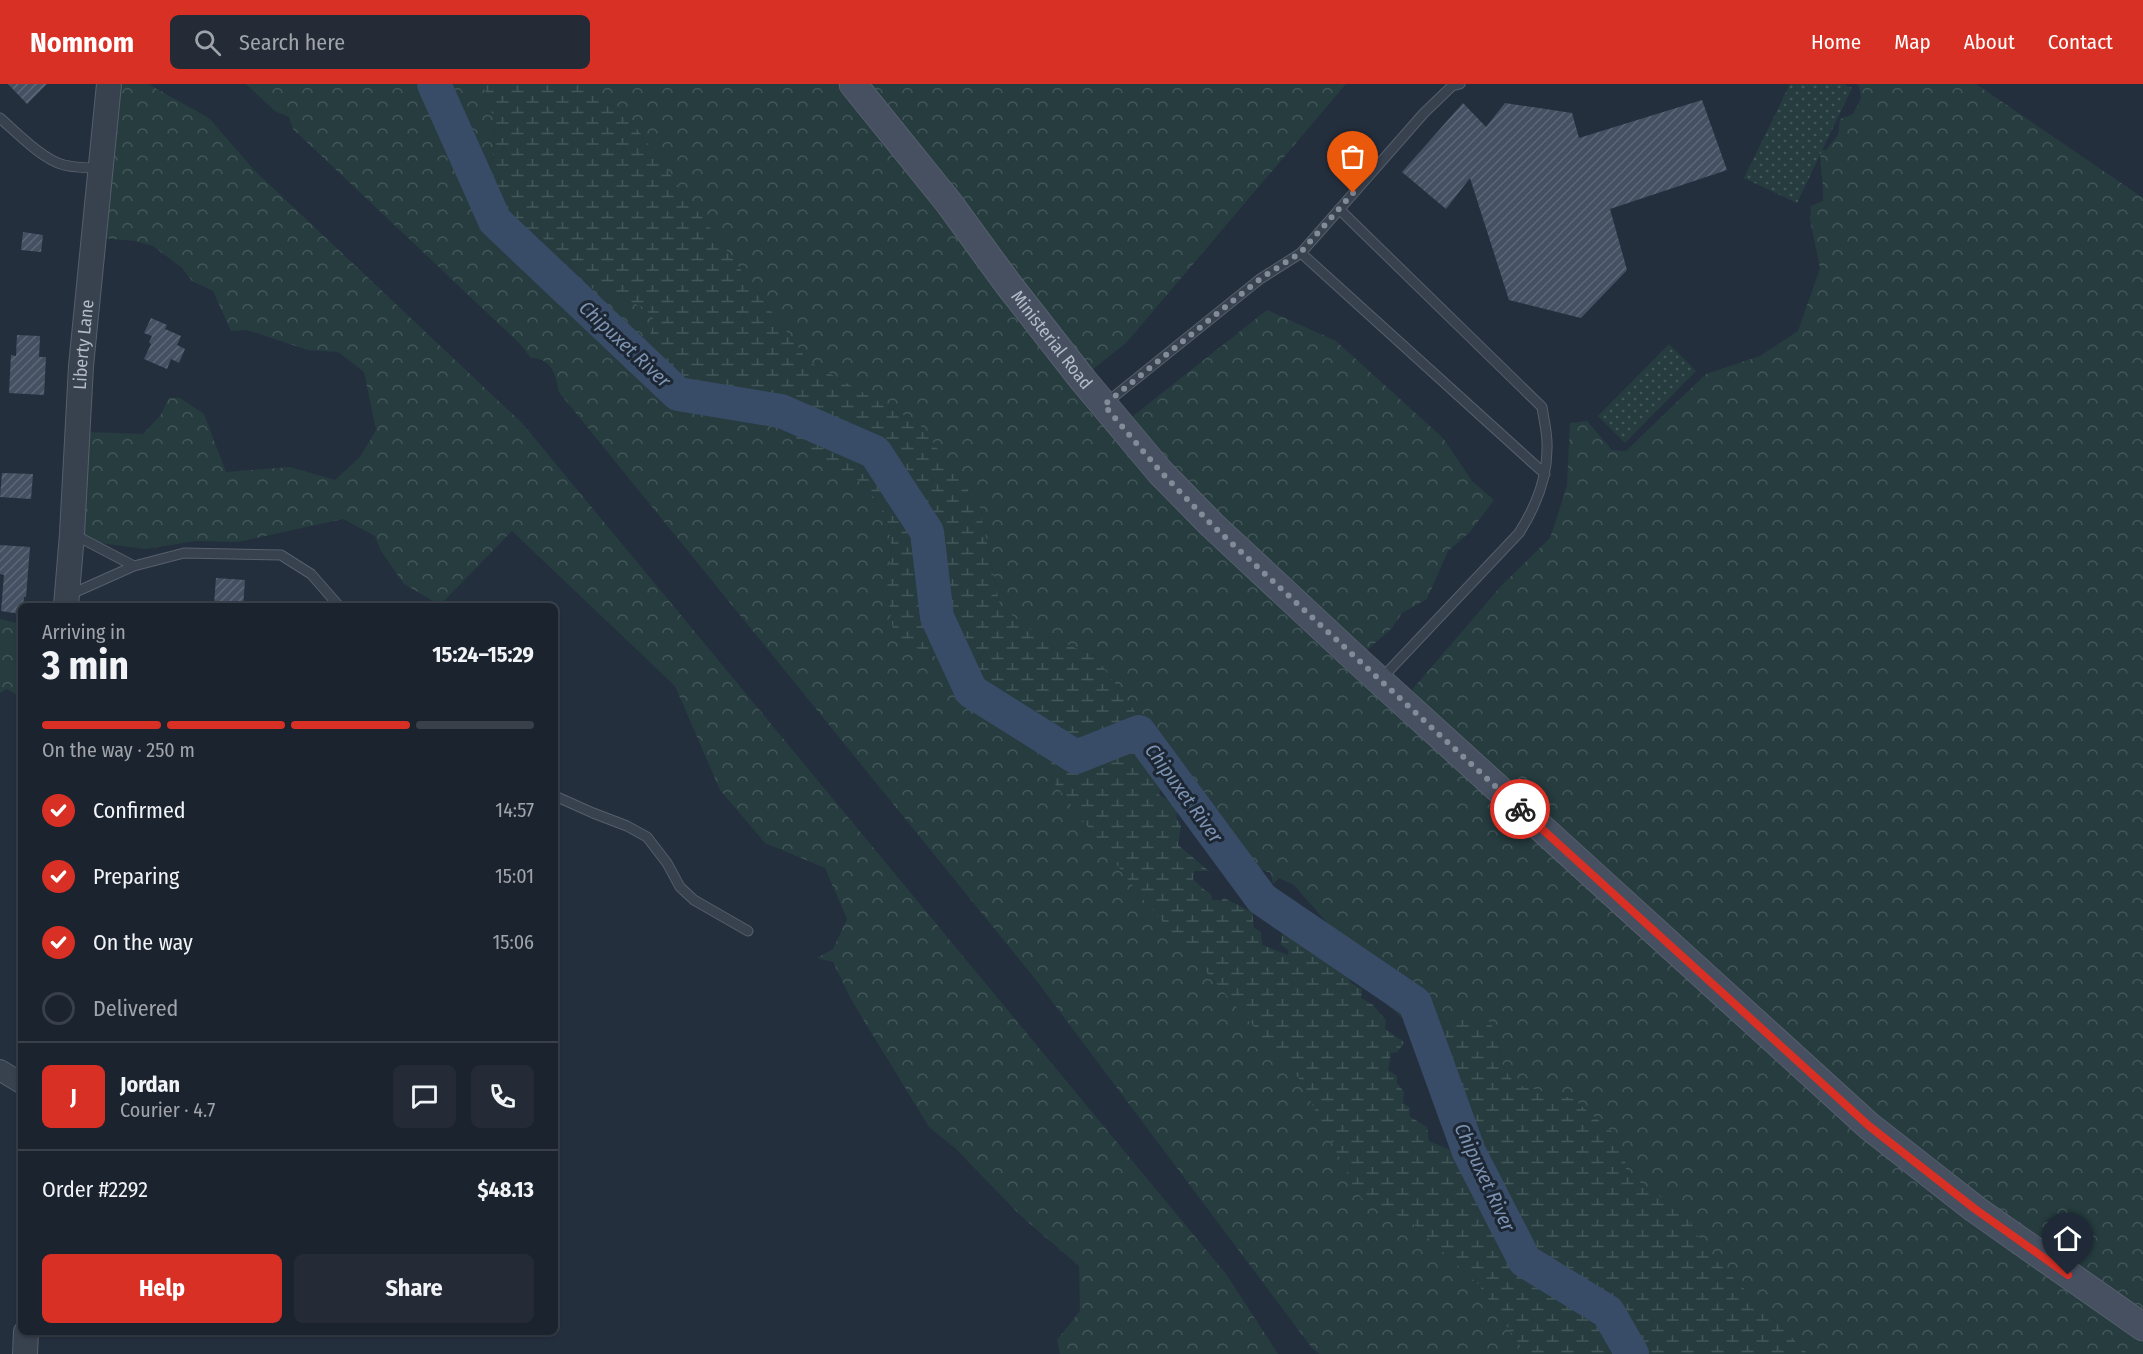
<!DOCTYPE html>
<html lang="en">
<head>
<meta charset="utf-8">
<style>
  body { margin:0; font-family:"Fira Sans Condensed",sans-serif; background:#242b36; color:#f1f3f6; height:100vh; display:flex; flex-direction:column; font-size:22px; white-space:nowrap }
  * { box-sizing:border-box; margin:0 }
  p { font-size:20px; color:#a0a4aa }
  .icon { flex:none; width:33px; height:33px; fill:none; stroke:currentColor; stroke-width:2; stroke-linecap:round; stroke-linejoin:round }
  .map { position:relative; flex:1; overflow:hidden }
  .drawer { position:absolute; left:18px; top:519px; width:540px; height:732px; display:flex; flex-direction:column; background:#1b232e; border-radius:9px; box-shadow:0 2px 4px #0004,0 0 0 2px #39404a }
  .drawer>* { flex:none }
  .pin { position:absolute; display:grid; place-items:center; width:51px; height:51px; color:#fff; margin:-62px -26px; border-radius:50% 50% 50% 0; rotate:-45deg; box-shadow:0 0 6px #0007 }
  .pin .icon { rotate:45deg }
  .courier { position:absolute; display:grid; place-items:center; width:60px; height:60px; margin:-30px; border:4px solid #d93025; border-radius:50%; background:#fff; color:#222; box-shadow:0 2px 8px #0007 }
  .summary em { font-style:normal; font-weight:700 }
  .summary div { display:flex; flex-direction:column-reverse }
  .summary { display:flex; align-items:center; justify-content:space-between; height:102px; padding:0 24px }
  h1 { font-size:39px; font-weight:700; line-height:45px }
  .bar { display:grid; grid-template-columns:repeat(4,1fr); gap:9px 6px; align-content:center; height:72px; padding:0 24px }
  .bar i { height:8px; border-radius:4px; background:#39404a }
  .bar .on { background:#d93025 }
  .bar p { grid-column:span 4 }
  .line { display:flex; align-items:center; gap:15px; padding:0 24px; border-top:2px solid #39404a }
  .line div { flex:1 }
  .round { display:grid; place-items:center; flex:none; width:63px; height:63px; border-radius:9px; background:#242b36 }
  ol { padding:0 24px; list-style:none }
  li { display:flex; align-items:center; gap:18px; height:66px }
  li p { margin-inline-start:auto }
  li .icon { padding:6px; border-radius:50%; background:#d93025; color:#fff; stroke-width:4 }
  li:last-child { color:#a0a4aa }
  li i { width:33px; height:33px; border:3px solid #39404a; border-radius:50% }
  .cta { display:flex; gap:12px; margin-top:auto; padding:12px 24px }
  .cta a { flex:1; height:69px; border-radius:9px; background:#d93025; color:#fff; font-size:24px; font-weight:700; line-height:69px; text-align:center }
  .cta a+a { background:#242b36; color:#f1f3f6 }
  header { display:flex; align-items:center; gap:36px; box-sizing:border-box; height:84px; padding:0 30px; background:#d93025; color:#fff }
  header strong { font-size:28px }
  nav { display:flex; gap:33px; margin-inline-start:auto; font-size:21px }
  .search { width:420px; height:54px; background:#242b36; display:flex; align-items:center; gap:15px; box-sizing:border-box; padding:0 21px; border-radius:9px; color:#a0a4aa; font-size:22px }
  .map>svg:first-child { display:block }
  .forest { fill:url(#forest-crowns) }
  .wetland { fill:url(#wetland-marsh) }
  .park { fill:url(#park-dots) }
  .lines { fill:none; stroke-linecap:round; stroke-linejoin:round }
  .river { stroke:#394c67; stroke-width:34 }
  .building { fill:url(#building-hatch) }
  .service-casing { stroke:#565f6c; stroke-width:11 }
  .minor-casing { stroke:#565f6c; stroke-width:22 }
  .tertiary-casing { stroke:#565f6c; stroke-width:26 }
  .secondary-casing { stroke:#565f6c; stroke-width:29 }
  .service { stroke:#38414e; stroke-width:9 }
  .minor { stroke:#38414e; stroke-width:20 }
  .tertiary { stroke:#38414e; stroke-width:24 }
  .secondary { stroke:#465061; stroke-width:27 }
  .done { stroke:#828b98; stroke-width:6; stroke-dasharray:0 10.8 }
  .route { stroke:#d93025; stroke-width:8 }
  .labels { text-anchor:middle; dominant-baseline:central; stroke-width:6; stroke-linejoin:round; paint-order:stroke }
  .street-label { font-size:18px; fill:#b4bcc9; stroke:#1d2633 }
  .water-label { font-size:20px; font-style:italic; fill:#7c92b1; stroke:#1d2633 }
</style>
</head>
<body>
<header>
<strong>Nomnom</strong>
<div class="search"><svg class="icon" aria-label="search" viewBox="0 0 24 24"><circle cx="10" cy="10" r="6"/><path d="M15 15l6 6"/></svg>Search here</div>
<nav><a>Home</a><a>Map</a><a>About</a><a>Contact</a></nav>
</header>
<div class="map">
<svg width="2143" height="1270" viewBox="0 0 2143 1270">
  <defs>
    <pattern id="forest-crowns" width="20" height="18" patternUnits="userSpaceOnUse" patternTransform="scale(1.5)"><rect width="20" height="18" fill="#263c3f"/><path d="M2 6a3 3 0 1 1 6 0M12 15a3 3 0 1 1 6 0" fill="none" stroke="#435659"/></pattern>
    <pattern id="wetland-marsh" width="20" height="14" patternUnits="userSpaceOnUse" patternTransform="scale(1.5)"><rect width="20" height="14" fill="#263c3f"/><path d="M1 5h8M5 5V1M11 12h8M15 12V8" fill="none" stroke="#435659"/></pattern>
    <pattern id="park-dots" width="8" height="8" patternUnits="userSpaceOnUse" patternTransform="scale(1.5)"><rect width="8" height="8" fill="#263c3f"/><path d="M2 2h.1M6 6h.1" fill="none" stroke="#435659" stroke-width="1.8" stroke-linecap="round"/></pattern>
    <pattern id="building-hatch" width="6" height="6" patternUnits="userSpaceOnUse" patternTransform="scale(1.5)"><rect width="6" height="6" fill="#455162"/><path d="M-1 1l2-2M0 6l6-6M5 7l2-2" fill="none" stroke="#5d6877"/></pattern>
  </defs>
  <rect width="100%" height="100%" fill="#242f3e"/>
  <path class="forest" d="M113,0H148L209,34L254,86L522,339L1226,1190L1278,1270H1060L1057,1256L1080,1227L1079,1182L1021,1132L956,1065L929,1043L852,917L833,878L817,874L833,865L847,835L825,784L765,759L720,706L675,602L512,447L440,521L404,500L381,467L375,452L343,435L238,458L196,457L145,465L77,456L86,348L143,350L160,332L169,314H180L204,330L226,388L290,383L335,396L360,373L376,346L364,288L338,268L308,266L247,246L231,247L213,207L192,197L182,184L153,162L135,157L101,154Z
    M246,0H483L495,40L491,95L528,148L541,152L593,205L644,223L656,237L638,283L660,309L681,308L772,332L807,367L856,393L875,414L888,439L892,465L887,504L894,554L952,580L984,624L1018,653L1034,661L1055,700L1144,815L1300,996L1357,1107L1365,1118L1409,1136L1478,1200L1526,1270H1320L1312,1264L1036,896L558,307C557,290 549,273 531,274L519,259L293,45L289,33L275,27Z
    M586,0H1346L1126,259L1082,294L1124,339L1267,226L1336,257L1443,354L1472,397L1494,416L1469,449L1448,467L1427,515L1402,529L1392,544L1357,575L1404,615L1502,501L1550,454L1567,402L1570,339L1587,337L1612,366L1626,367L1706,290L1760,272L1798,247L1820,184L1810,135L1811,122L1823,117C1824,100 1820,83 1820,66H1826L1838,51L1840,35L1853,30L1861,14L1859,2L1857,0H1976L2143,114V1270H1808L1708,1168L1684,1129L1626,1089V1079L1615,1051L1572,1014L1516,1002L1503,983L1496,948L1434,937L1415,946L1413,944L1386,919L1355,871L1294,801L1279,794L1273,800L1271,789C1260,785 1249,781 1242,771C1233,760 1230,743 1218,735L1217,726L1205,717C1203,698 1179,678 1164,668L1159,650L1142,637L1095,572L1031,546L1000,522L979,421L920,341L808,277L629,34Z
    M0,535L21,540V613L6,605L0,609Z"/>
  <path class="wetland" d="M483,0H586L629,34L808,277L920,341L979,421L1000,522L1031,546L1095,572L1142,637L1159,650L1164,668L1157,678L1159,684L1165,688L1159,711L1179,721L1176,733L1181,742L1178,761L1209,787H1194L1193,795L1202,804L1211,810L1212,816L1221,817L1224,814L1252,828L1254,844L1261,848L1262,861L1288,871V866L1281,861L1283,843L1288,845L1317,859L1316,866L1346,888L1351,899L1362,905L1361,914L1372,920L1386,936L1385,945L1404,958L1398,968L1391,969L1388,986L1397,992V999L1404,1008L1403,1019L1410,1024L1409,1032L1427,1043L1429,1057L1455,1068V1074L1473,1085L1480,1079V1071L1431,989L1415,946L1434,937L1486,933L1496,948L1503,983L1516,1001L1572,1014L1616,1051L1626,1080V1089L1684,1129L1708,1168L1808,1270H1526L1478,1200L1409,1136L1365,1118L1356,1107L1300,996L1144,816L1055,700L1034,661L1018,653L984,624L952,580L894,554L887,504L892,465L888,439L875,414L856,394L807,367L772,332L681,308L660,309L646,302L638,283L655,237L644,223L593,205L541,152L528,148L499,124L491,95L495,40Z"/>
  <path class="park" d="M1790,0H1843L1852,4L1797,119L1744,94Z
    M1669,260L1696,287L1625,359L1598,332Z"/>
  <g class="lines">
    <path class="river" d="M434,0L495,137L678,310L781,327L875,368L927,448L937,533L971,607L1076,673L1139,648L1262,815L1415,919L1469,1068L1525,1177L1608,1228L1632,1270"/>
  </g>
  <path class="building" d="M8,0H47L27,20Z
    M1702,16L1727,86L1610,125L1627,186L1581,234L1509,216L1470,94L1446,125L1402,88L1463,19L1486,43L1505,19L1572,29L1579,54Z
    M23,148L43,151L41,168L21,166Z
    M151,234L167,241L165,245L181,252L177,261L185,265L179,279L171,275L167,285L144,275L151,260L149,258L152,252L144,249Z
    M17,251L40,252L39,273H46L44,311L9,309L11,271L16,272Z
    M2,389L33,390L31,415L0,413Z
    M0,461L30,463L26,513H24L23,522H21V530L1,527L4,491L0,490Z
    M216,494L245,496L243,522H214Z"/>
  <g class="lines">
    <defs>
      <path id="service" d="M0,34C16,48 43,76 64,81C76,84 88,84 101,84
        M1339,125L1542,323C1544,337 1548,351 1547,365C1547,395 1535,424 1519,449L1381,595
        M1301,169L1545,390
        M1106,319L1260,195L1301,169L1424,29L1452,2L1460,0
        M134,482L184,469L281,471L311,490L339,522
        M69,511L134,482L73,450
        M555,712L593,729L627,742L647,753L667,779L680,803L694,816L748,847"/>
      <path id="minor" d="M0,986L21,999"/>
      <g id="tertiary">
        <path id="s1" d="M66,522L72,450L81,282L109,0"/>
        <path d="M25,1270L26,1248"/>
      </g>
      <g id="secondary">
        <path id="s2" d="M853,0L949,119L1008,200L1083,296L1160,388L1212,441L1358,577L1869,1042L1975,1125L2143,1243"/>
      </g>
    </defs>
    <use href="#service" class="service-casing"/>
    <use href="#minor" class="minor-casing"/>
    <use href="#tertiary" class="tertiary-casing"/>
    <use href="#secondary" class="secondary-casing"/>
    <use href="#service" class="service"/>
    <use href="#minor" class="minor"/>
    <use href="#tertiary" class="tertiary"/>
    <use href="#secondary" class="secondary"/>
  </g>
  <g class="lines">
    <path class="done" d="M1353,109L1300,169L1260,195L1104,321L1160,387L1212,441L1520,725"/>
    <path class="route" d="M1520,725L1869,1042L1975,1125L2068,1191"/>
  </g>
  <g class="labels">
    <g class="street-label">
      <text stroke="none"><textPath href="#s2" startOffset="324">Ministerial Road</textPath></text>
      <text stroke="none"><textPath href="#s1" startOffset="262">Liberty Lane</textPath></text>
    </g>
    <g class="water-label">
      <text transform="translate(625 260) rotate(43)">Chipuxet River</text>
      <text transform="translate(1184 709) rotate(54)">Chipuxet River</text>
      <text transform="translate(1485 1093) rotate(65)">Chipuxet River</text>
    </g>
  </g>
</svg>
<div class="pin" style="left:1353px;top:109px;background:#ea580c"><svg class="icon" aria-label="bag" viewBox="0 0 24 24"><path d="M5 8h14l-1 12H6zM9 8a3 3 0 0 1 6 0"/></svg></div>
<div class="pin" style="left:2068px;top:1191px;background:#1f2937"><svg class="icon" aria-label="home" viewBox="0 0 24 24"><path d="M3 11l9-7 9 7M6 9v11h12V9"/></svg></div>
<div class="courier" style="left:1520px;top:725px"><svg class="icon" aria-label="bike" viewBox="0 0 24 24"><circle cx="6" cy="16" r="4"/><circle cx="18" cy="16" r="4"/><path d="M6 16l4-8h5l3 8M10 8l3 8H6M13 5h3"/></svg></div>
<section class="drawer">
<div class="summary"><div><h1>3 min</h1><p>Arriving in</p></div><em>15:24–15:29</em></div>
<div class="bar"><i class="on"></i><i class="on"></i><i class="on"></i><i></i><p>On the way · 250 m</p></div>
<ol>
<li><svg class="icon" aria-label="check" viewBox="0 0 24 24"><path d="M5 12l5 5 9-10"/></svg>Confirmed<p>14:57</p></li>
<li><svg class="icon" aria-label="check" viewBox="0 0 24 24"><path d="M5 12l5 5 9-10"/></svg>Preparing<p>15:01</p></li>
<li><svg class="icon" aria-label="check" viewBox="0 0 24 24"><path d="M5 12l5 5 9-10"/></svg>On the way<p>15:06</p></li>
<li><i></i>Delivered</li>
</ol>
<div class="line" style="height:108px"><b class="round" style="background:#d93025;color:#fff">J</b><div><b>Jordan</b><p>Courier · 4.7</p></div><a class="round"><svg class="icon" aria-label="chat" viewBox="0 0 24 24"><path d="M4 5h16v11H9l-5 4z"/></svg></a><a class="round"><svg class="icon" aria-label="phone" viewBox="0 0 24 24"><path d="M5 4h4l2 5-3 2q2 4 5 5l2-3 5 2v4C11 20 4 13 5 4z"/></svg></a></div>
<div class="line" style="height:78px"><div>Order #2292</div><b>$48.13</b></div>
<div class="cta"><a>Help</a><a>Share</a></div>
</section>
</div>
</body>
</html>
